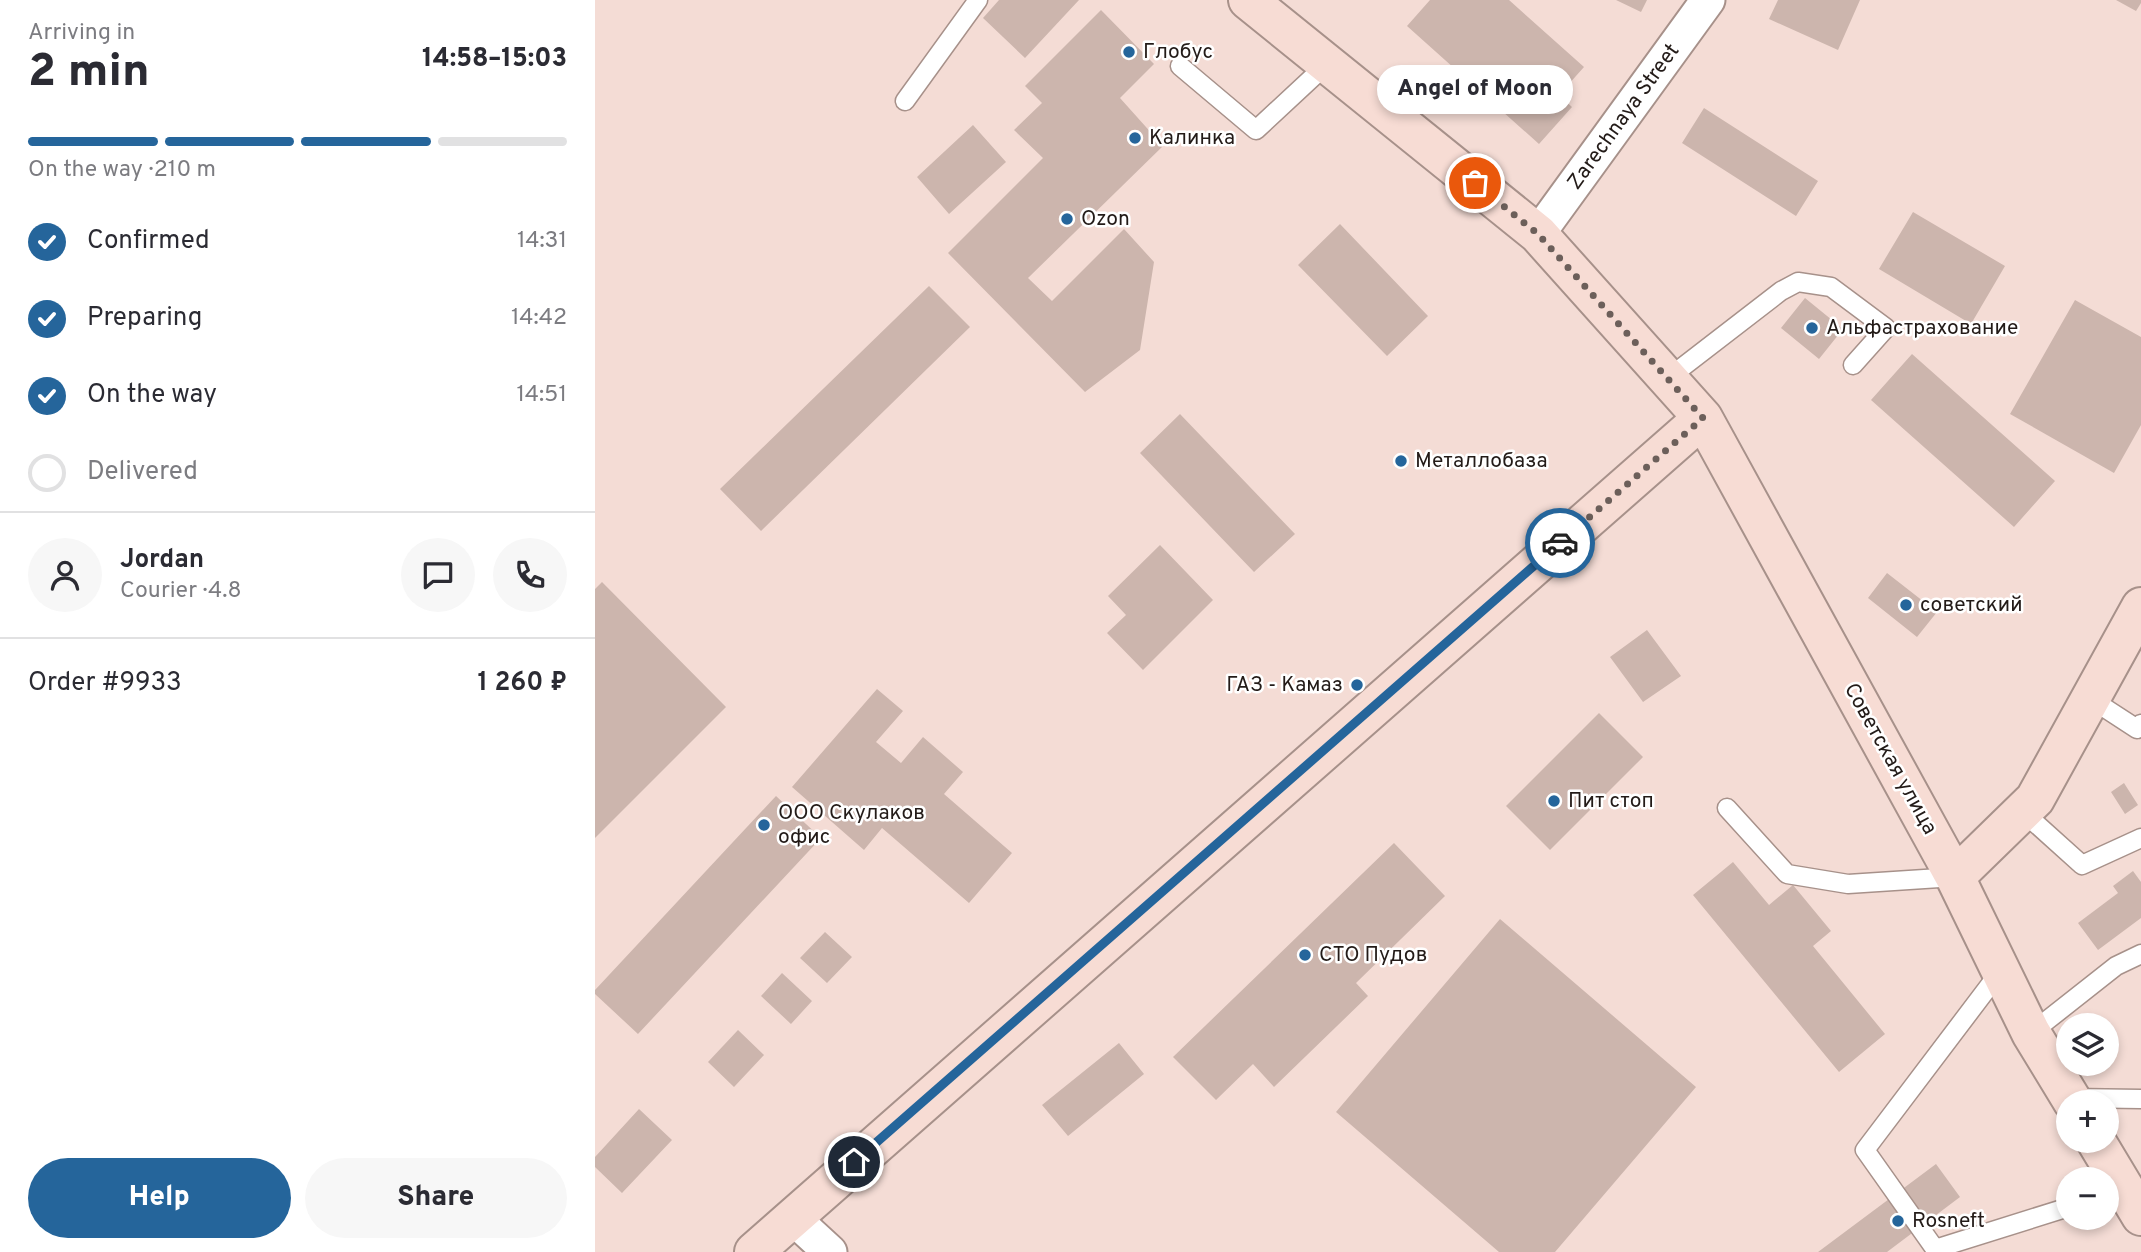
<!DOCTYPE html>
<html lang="en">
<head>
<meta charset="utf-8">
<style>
  body { margin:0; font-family:Overpass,sans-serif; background:#f7f7f7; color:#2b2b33; height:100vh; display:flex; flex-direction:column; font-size:26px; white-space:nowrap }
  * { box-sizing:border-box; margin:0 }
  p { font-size:23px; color:#7c7c81 }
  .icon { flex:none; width:38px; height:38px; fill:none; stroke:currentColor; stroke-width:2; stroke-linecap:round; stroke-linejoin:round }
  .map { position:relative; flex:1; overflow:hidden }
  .details { display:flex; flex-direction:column; background:#fff; width:595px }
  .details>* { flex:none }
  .tools { position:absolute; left:1461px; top:1013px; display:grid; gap:14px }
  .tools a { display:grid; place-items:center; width:63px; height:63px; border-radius:50%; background:#fff; box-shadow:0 4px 10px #0003; font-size:35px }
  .pin { position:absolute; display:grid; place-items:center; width:60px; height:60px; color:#fff; margin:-30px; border:4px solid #fff; border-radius:50%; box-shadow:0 2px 7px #0007 }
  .courier { position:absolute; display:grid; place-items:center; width:70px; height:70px; margin:-35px; border:5px solid #25659b; border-radius:50%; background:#fff; color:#222; box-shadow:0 2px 9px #0007 }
  .bubble { position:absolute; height:49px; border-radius:24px; background:#fff; box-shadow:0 4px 10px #0003; font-size:23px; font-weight:800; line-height:49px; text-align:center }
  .summary em { font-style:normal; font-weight:800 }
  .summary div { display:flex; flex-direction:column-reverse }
  .summary { display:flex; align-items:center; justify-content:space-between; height:119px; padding:0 28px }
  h1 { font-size:46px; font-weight:800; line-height:52px }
  .bar { display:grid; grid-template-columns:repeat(4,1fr); gap:10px 7px; align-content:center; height:84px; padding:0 28px }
  .bar i { height:9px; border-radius:5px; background:#e1e1e2 }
  .bar .active { background:#25659b }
  .bar p { grid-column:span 4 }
  .line { display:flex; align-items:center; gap:18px; padding:0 28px; border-top:2px solid #e1e1e2 }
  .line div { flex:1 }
  .round { display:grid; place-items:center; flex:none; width:74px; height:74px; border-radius:37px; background:#f7f7f7 }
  ol { padding:0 28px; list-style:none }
  li { display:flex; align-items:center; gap:21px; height:77px }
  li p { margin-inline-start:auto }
  li .icon { padding:7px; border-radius:50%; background:#25659b; color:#fff; stroke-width:4 }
  li:last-child { color:#7c7c81 }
  li i { width:38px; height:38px; border:4px solid #e1e1e2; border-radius:50% }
  .primary-button { display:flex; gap:14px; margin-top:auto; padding:14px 28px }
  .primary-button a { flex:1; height:80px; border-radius:42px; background:#25659b; color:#fff; font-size:28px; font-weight:800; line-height:80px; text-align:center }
  .primary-button a+a { background:#f7f7f7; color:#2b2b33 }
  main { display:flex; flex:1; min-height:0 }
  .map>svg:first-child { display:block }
  .building { fill:#ccb5ad }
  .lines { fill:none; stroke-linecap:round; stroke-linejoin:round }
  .lane-casing { stroke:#a7918a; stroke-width:21 }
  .street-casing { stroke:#a7918a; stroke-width:37 }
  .secondary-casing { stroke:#a7918a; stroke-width:42 }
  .lane { stroke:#fff; stroke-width:18 }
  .street { stroke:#fff; stroke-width:33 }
  .secondary { stroke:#f7dcd4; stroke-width:38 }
  .done { stroke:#6c5f5a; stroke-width:7; stroke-dasharray:0 12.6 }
  .route { stroke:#25659b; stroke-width:9 }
  .poi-dot { fill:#25659b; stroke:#fff; stroke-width:2.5 }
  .labels { text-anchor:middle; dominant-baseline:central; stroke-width:5; stroke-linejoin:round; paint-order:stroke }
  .poi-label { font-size:21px; fill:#231b18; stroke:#fff; text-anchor:start }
  .street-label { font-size:21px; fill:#231b18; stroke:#fff }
</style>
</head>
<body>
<main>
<section class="details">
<div class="summary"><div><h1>2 min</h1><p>Arriving in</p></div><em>14:58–15:03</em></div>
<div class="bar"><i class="active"></i><i class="active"></i><i class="active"></i><i></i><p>On the way · 210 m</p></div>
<ol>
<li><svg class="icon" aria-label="check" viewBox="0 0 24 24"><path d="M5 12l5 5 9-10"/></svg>Confirmed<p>14:31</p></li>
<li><svg class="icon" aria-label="check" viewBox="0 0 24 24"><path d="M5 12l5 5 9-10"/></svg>Preparing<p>14:42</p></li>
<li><svg class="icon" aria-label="check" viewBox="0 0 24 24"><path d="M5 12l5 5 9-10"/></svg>On the way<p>14:51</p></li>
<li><i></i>Delivered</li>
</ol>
<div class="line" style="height:126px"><a class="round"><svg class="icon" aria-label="person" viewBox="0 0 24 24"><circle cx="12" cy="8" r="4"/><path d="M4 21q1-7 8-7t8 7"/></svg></a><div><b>Jordan</b><p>Courier · 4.8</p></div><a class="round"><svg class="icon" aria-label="chat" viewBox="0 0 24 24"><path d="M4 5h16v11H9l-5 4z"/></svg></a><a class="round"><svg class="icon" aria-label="phone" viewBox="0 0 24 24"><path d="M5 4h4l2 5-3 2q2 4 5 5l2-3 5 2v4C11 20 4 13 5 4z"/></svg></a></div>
<div class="line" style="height:91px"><div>Order #9933</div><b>1 260 ₽</b></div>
<div class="primary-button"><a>Help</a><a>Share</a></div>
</section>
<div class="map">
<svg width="1546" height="1252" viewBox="0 0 1546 1252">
  <rect width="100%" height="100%" fill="#f4dcd5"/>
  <path class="building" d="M404,0H484L430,58L388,18Z
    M835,0H914L989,67L964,95L977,107L944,144L812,26Z
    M1021,0H1052L1046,12Z
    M1183,0H1265L1243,50L1174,19Z
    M1521,0H1546V3L1541,11Z
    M506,10L559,64L525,98L568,146L433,278L457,301L529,229L559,262L545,350L490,392L353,253L448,158L419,130L447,103L430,86Z
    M1109,108L1223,181L1201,216L1087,143Z
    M378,125L411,162L354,214L322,177Z
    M1318,212L1410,266L1376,324L1284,269Z
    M745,224L833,316L792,356L703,265Z
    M334,286L375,327L166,531L125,489Z
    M1210,298L1248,329L1224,359L1186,328Z
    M1480,300L1546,337V425L1519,473L1415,414Z
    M1317,354L1460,481L1419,527L1276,400Z
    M585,414L700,534L659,572L545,453Z
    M565,545L618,600L548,670L512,633L531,615L513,596Z
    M1292,573L1342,612L1322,637L1273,598Z
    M7,582L131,707L0,838V589Z
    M1052,630L1086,676L1048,702L1015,657Z
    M282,689L308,711L281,742L306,763L328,737L368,772L349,794L417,853L374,903L287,828L269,850L197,787Z
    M1004,713L1048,757L955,850L911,806Z
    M1529,783L1543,805L1530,814L1516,792Z
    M181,796L226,838L43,1034L0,994V990Z
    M799,843L850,896L761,983L773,996L679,1087L658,1064L621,1100L578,1057Z
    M1138,862L1174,905L1198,885L1236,931L1218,946L1290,1034L1244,1072L1098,895Z
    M1538,871L1546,882V918L1503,950L1483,923L1523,893L1518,886Z
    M905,919L1101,1087L960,1252H904L741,1112Z
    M230,932L257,957L232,983L205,958Z
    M187,973L217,1001L196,1024L166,996Z
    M143,1030L169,1055L139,1087L113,1062Z
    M524,1043L549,1074L473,1136L447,1105Z
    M44,1109L77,1140L27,1193L0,1167V1157Z
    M1341,1164L1365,1197L1292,1252H1223Z"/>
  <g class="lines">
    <defs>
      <path id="lane" d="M585,66L661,130L732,64
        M310,101L383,0
        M1072,379L1186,291L1203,282L1236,287L1291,328L1258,365
        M1496,699L1542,729L1546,724
        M1132,808L1192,874L1253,884L1360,877
        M1427,811L1487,865L1546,838
        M1407,969L1270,1150L1340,1249L1474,1207
        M1436,1033L1521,966L1546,954
        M1476,1098L1546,1099"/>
      <path id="street" d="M943,234L1113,0
        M197,1217L235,1252"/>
      <path id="secondary" d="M653,0L943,234L1108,418L1360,877L1436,1033L1478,1102
        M1360,877L1440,799L1546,607
        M1501,1141L1546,1216
        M159,1252L1108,418"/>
    </defs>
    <use href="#lane" class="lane-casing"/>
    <use href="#street" class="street-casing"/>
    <use href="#secondary" class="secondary-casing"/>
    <use href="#lane" class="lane"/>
    <use href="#street" class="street"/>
    <use href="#secondary" class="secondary"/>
  </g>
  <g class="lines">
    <path class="done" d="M880,183L943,234L1108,418L965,543"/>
    <path class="route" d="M259,1162L965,543"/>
  </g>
  <g class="poi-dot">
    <circle cx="534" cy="52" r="7"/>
    <circle cx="540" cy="138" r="7"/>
    <circle cx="472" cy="219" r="7"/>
    <circle cx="1217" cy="328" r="7"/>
    <circle cx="806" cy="461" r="7"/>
    <circle cx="1311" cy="605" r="7"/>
    <circle cx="762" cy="685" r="7"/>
    <circle cx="959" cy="801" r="7"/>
    <circle cx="169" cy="825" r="7"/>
    <circle cx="710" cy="955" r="7"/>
    <circle cx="1303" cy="1221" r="7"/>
  </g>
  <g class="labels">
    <g class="poi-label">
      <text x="548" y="52">Глобус</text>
      <text x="554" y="138">Калинка</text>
      <text x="486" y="219">Ozon</text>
      <text x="1231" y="328">Альфастрахование</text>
      <text x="820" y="461">Металлобаза</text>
      <text x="1325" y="605">советский</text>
      <text x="748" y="685" text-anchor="end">ГАЗ - Камаз</text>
      <text x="973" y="801">Пит стоп</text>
      <text x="183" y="813">ООО Скулаков<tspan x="183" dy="24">офис</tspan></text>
      <text x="724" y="955">СТО Пудов</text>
      <text x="1317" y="1221">Rosneft</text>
    </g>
    <g class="street-label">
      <text transform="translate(1029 117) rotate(-54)">Zarechnaya Street</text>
      <text transform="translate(1295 759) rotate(61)">Советская улица</text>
    </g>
  </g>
</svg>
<div class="tools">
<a><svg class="icon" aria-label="layers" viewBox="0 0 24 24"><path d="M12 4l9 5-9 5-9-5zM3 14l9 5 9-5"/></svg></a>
<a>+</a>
<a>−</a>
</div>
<div class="pin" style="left:880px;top:183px;background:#ea580c"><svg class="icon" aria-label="bag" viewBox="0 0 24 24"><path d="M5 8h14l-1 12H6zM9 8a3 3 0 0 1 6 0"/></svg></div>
<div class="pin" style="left:259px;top:1162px;background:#1f2937"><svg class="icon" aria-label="home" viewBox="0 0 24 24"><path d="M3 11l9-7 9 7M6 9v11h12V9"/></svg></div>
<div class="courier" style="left:965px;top:543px"><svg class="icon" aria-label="car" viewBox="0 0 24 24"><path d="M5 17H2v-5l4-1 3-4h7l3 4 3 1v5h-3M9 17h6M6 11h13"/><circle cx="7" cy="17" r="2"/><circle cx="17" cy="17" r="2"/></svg></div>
<div class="bubble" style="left:782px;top:65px;width:196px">Angel of Moon</div>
</div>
</main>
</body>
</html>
